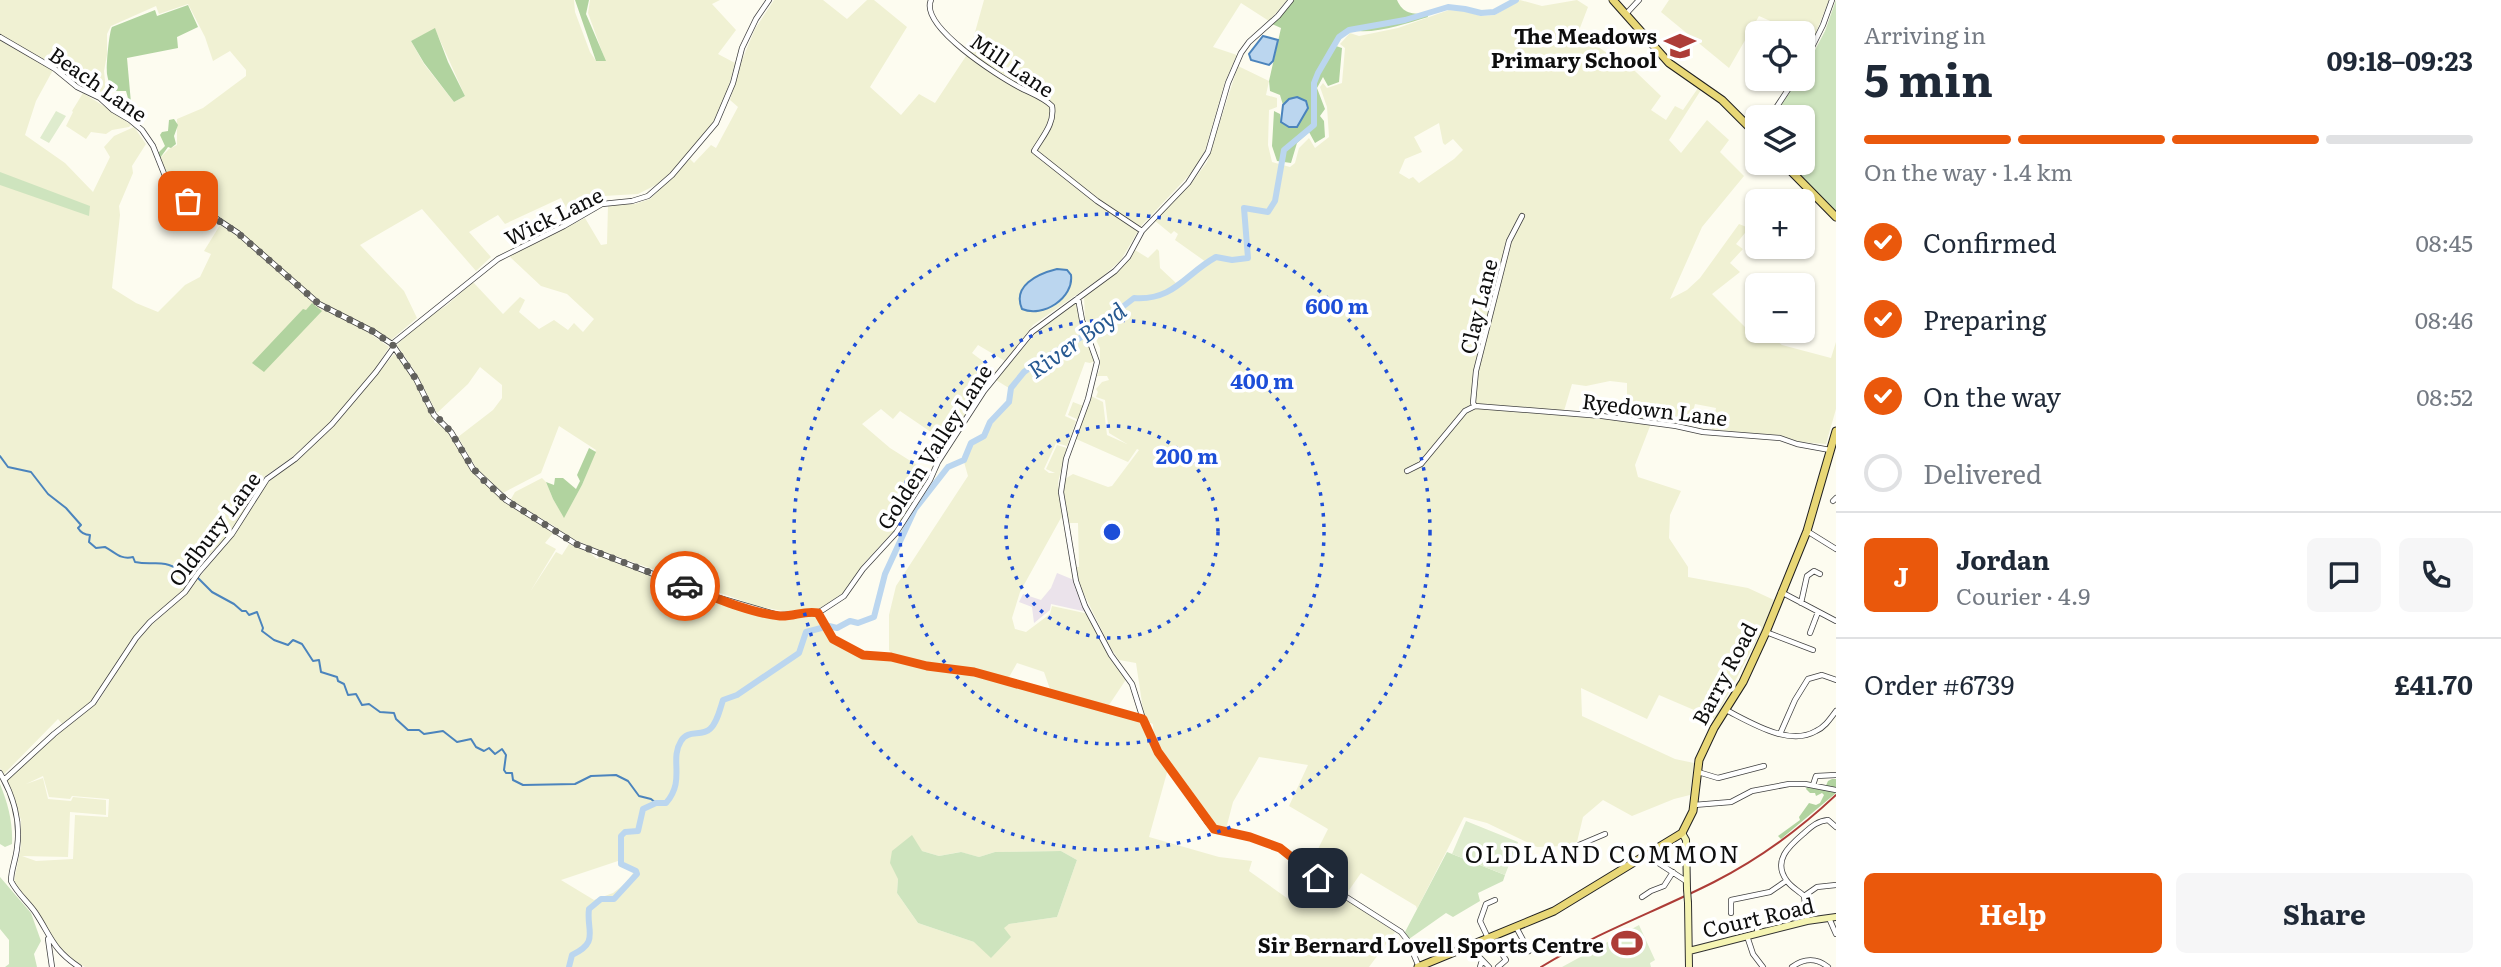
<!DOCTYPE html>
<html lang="en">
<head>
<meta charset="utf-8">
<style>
  body { margin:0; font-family:Literata,serif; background:#f6f6f7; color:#1f2937; height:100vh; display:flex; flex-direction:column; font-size:26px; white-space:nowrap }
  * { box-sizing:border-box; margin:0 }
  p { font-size:23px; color:#747a83 }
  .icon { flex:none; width:38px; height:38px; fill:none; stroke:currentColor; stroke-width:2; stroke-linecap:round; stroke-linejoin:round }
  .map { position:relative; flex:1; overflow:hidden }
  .side { display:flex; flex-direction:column; background:#fff; width:665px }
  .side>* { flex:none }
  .fabs { position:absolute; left:1745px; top:21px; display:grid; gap:14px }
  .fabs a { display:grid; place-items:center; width:70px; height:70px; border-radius:10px; background:#fff; box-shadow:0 2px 5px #0004; font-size:35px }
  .pin { position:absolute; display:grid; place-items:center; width:60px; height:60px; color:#fff; margin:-30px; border-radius:14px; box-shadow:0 4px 10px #0006 }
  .courier { position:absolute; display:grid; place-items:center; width:70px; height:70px; margin:-35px; border:5px solid #ea580c; border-radius:50%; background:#fff; color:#222; box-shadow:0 2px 9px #0007 }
  .headline em { font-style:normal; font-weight:700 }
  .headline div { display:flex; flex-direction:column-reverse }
  .headline { display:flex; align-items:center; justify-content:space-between; height:119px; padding:0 28px }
  h1 { font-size:46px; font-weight:700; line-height:52px }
  .bar { display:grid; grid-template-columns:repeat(4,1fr); gap:10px 7px; align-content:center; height:84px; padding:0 28px }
  .bar i { height:9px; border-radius:5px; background:#e0e1e3 }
  .bar .on { background:#ea580c }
  .bar p { grid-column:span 4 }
  .line { display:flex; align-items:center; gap:18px; padding:0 28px; border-top:2px solid #e0e1e3 }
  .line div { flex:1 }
  .round { display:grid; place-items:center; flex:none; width:74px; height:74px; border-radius:10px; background:#f6f6f7 }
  ol { padding:0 28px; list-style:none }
  li { display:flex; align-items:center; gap:21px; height:77px }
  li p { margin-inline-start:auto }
  li .icon { padding:7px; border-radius:50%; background:#ea580c; color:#fff; stroke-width:4 }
  li:last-child { color:#747a83 }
  li i { width:38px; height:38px; border:4px solid #e0e1e3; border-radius:50% }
  .action { display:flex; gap:14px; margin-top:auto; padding:14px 28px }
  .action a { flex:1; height:80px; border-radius:10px; background:#ea580c; color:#fff; font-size:28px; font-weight:700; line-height:80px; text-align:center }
  .action a+a { background:#f6f6f7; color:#1f2937 }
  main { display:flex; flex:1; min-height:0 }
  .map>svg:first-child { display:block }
  .industrial { fill:#ebe3eb }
  .farmland { fill:#f0f1d3; fill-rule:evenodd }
  .green { fill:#cee4be }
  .forest { fill:#b1d39f }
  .pitch { fill:#dfecce }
  .water { fill:#bbd6ef; stroke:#4b84bd; stroke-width:2 }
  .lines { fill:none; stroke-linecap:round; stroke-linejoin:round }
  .stream { stroke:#4b84bd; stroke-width:2 }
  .river { stroke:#bbd6ef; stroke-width:6 }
  .street-casing { stroke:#414141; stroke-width:6 }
  .secondary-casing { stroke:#303030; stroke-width:8 }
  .primary-casing { stroke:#1f1f1f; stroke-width:9 }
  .street { stroke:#fff; stroke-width:4.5 }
  .secondary { stroke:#f5f4b3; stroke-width:6 }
  .primary { stroke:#e8d776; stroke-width:7 }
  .rail { stroke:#ad3c37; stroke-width:2 }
  .secondary-bridge-casing { stroke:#303030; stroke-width:8; stroke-linecap:butt }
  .secondary-bridge { stroke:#f5f4b3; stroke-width:6 }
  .done { stroke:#62615d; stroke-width:7; stroke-dasharray:0 12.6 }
  .route { stroke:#ea580c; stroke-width:9 }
  .ring { fill:none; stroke:#1d4ed8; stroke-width:3.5; stroke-dasharray:3.5 7 }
  .labels { text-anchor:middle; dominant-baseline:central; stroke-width:7; stroke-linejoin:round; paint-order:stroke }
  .poi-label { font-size:21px; font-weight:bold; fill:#0e0e0e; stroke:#fff; text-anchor:end }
  .street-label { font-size:21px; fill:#0e0e0e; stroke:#fff }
  .water-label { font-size:23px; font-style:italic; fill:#265891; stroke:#fff }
  .quarter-label { font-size:24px; letter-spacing:2px; fill:#0e0e0e; stroke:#fff }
  .centre { fill:#1d4ed8; stroke:#fff; stroke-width:3.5 }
  .ring-label { font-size:21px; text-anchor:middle; font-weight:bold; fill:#1d4ed8; stroke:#fff; stroke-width:7; stroke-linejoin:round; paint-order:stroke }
</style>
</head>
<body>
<main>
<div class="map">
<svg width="1836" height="967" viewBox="0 0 1836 967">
  <rect width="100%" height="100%" fill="#fdfcf0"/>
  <path class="industrial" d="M1057,573L1074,580L1087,612L1051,604L1050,610L1034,623L1032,607L1019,602L1023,594L1041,600L1051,588Z"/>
  <path class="farmland" d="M0,0H574L575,12L590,52L596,61L604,57L588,13L590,0H720L712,4L736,30L718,54L735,63L728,89L712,125L670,174L656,185L638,194L604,196L568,211L561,198L505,224L498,215L469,232L491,257L476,271L422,209L360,245L404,291L417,318L391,340L322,303L235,228L191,200L172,184L160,158L169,149L177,145V119L203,108L246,76V70L230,51L213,61L205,37L188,4L159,14L156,6L111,26L107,34V55L104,71L106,90L102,96L79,85L54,66L0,35ZM435,29L465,96L454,102L424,64L411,41Z
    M774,0H823L847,19L867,0H874L907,27L870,87L901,115L919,94L935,103L970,50L984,0H1287L1269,21L1241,3L1213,47L1237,55L1225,82L1205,151L1195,169L1141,226L1121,260L1102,277L1033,325L1005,361L978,345L972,353L996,371L947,443L900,411L893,419L881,409L862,424L890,448L920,467L932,472L894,531L864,563L842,594L817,610L807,609L793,613L757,606L596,549L560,533L556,527L513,502L511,499L515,492L542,478L546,482L553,499L564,517L582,485L596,450L559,426L541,473L503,493L477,469L458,437L493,410L502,398V385L480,367L468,384L437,413L414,370L397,345L419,323L447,305L473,282L503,314L520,297L525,300L519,312L539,329L554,320L568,330L574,323L583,332L594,319L567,294L541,286L509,256L585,218L601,245L607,244L608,205L635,204L650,199L690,159L694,163L711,145L716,148L738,107L730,100L742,60L755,29Z
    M1520,0L1542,6L1577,0L1588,7L1578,33L1607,53L1611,48L1661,96L1651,110L1666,120L1675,106L1683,110L1698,88L1701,90L1669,140L1681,153L1707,120L1729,140L1720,152L1744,176L1702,227L1670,299L1687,290L1700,278L1739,224L1749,228L1736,244L1743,249L1730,263L1740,272L1712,294L1747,329L1757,324V331H1765L1782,345L1831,358L1836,342V409L1826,444L1800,442L1778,435L1712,430L1716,408L1695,404L1689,426L1674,422L1652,421L1635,465L1638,477L1681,491L1670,515L1669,538L1688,567V577L1748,588L1774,600L1763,628L1715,719L1659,695L1647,719L1581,688L1582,716L1675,759L1694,763L1690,795L1674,799L1632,816L1603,800L1583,817L1577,842L1565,846L1537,847L1487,823L1464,817L1417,909L1416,906L1361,873L1347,893L1309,867L1328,829L1289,806L1308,765L1259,757L1233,802L1226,829L1216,826L1167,761L1154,741L1153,724L1147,722L1144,716L1136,663L1119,660L1110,647L1080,586L1076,567H1079L1078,523H1069L1063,487V480L1073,474L1108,487L1112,486L1139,450L1137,449L1128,462L1074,438L1081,421L1068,415L1073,402L1086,407L1091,396L1103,402L1107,435L1127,444L1109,433L1105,400L1096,397L1098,392L1096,389L1102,382L1109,380L1107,376H1097L1100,369V348L1085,318L1084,297L1116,273L1135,250L1148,258L1157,249L1159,251L1160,268L1176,283L1206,262L1175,240L1178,234L1174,231L1171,234L1154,220L1190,185L1207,162L1238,66L1269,81L1266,95L1277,98V107L1269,110L1268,145L1272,162L1290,167L1295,163L1299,148L1309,138L1315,148L1329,137L1327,107L1320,87L1323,83L1327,88L1342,83L1345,48L1340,44L1350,33L1359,36L1398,28L1449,10L1465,11L1481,16L1495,15ZM1439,123L1443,143L1445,145L1453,139L1463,150L1454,159L1419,183L1413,177L1409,179L1399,173L1405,159L1422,152L1414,137ZM1610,381L1627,383V419L1579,411H1564L1572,384L1586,386Z
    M1669,0H1829L1813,40L1803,35L1802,33H1798L1759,16L1729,68L1661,12Z
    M0,40L53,70L36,101L25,135L65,163L93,192L110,157L104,147L114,136L134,127L146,144L132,166L133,173L119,206L120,215L112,288L136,303L158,312L185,285L200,277L211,254L204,251L220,225L244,240L322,309L362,328L389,347L371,376L330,423L291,458L264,477L230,533L203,561L182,592L136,635L95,699L63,725L58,719L4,774L0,768Z
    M83,93L115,113L131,125L129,127L112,130L106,134L91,132L86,139L66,126L73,112L72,111Z
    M1076,302L1080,321L1095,361L1090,363L1085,362L1065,416L1076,421L1067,446L1056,443L1044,469L1049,473H1055L1046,469L1057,445L1067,448L1058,482L1062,516L1020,592L1012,618L1015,629L1026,632L1050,614L1052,606L1089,614L1127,678L1109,705L1051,692L1044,672L1017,663L1008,679L900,656L892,654L889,650V615L896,586L968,476L964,462L972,444L985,435L992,421L1011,402L1012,390L996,380L1041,327Z
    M394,354L409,370L435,423L440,422L452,434L477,478L514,508L554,532L545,543L556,549L530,592L556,552L562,555L569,544L590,553L597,559L601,556L677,586L772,617L815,615L820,619L830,638L864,657L972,673L1138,720L1141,722L1155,751L1168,769L1149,837L1219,857L1252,861L1249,871L1301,908L1306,888L1315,879L1395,932L1369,967H85L73,960L55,942L39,915L14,882L21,846V820L7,780L48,741L98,702L140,635L185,595L235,533L265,485L316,442L344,414ZM43,776L49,797L70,799L72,796L109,799L108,817L75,815L73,859L36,861L22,856L68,857L70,812L106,815V800L73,797L71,801L48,799L43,778L26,784ZM922,851L939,856L960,852L979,857L995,852L1061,851L1077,860L1057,917L1009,924L974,942L918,923L897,893L898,879ZM618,861L633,870V873L626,883L613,893L594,900L561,880Z"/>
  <path class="green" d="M1836,0V213L1790,163H1802V117H1773L1799,79H1802L1803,73L1825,31Z
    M0,172L90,206L89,216L0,185Z
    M0,784C8,804 13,822 12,844L5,847L0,844Z
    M912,835L922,851L939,856L961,852L979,857L995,852L1061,851L1077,860L1057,917L1009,924L1004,928L1011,937L991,958L974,942L918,923L897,893L898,879L890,863L892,851Z
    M1447,852L1505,875L1503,881L1478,893L1480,901L1453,917L1446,913L1409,939L1405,932Z
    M0,877L31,913L41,941L34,954L37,967H5L9,964V940L0,929Z"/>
  <path class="forest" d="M575,0H589L586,14L606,61H596Z
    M1293,0H1397C1403,14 1412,14 1427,14L1428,17C1404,24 1375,35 1349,30L1339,37L1336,46L1342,48L1339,82L1328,86L1323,77L1317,88L1325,109L1320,116L1324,121L1325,137L1315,143L1309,132L1297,143L1291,163L1277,161L1272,146L1274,111L1280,114L1281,122L1288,127H1297L1289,99L1283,105L1280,95L1270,91L1269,81L1281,28L1272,24Z
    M188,5L198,27L177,37L178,48L127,58L131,103L126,111L122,109L124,104L129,102L126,91H112C110,86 108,80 107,74C106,67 109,32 112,27L155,10L157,16Z
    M435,28L448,62L465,96L454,102L424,63L411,41Z
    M174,119L178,125L174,136L176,144L171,148L168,147L160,158L158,153L165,146L160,135L162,132L168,131L169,120Z
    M312,303L322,311L264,372L252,363L303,309L306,310Z
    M589,448L596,452L582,485L564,518L553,499L546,482L554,485L555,478H563L576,489L580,481L577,475Z
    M1832,779H1836V793L1781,839L1778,836L1800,820L1799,817L1809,803L1816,805L1820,803L1824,795L1822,793L1816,796L1815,793H1810L1806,789L1807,787L1824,790L1828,781Z"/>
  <path class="pitch" d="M56,111L66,116L49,143L40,138Z
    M1466,821L1518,842L1505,875L1452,854Z
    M1639,925L1655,960L1650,963L1651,967H1562Z"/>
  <path class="water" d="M1263,36L1278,40L1273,61L1269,65L1251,60L1249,54Z
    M1297,97L1306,101L1308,108L1297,127H1289L1281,122L1283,105L1289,99Z
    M1057,269L1067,270L1071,275C1074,298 1043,318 1022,309C1012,286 1037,274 1057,269Z"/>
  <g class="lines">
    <path class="stream" d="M0,456L8,467L31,472L48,494L66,508L81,525L78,528C81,533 84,535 90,535L89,542L96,548L105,547C115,552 120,560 133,557L135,562C155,566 161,558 181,571L184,568L189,569L212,592L234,604L242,611H246L249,615L257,612L263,628L262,631L274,640L288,645L293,640L302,644L313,661L319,660L321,672L337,677L338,681L344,684L348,695L356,694L362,705L369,704L380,712L394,713L396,719L408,730H419L424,734L443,731L457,742L471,739L476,747L484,751L489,748L495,754L502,749L506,755L504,770L506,773H512L513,780L523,785L575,784L591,776L616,775L628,781L639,796L651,799L656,803"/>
    <path class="river" d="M569,967L572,955C600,942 586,931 589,909L601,899H614L637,874L636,871L621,864V836L625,832L638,831L643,809L656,803H666C686,780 669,760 681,741C688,729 701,737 710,729C717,723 720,709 723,700L737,695L799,653L806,632L829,626L837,628L850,621L858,623L874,617L885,574L915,509L948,467L964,460L971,443L984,436L990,422L1009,402L1011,388L1024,372L1039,361L1089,333L1134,298C1174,301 1185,274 1216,257L1232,260L1248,258L1244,208L1268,212L1275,201L1284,150L1314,125V83L1318,73L1339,37L1349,30L1405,20L1448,7L1465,9L1481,13L1494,12L1516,0"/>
    <defs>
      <path id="street" d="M931,0C919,26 998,76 1019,87C1030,93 1043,97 1052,106C1055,124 1042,137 1034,151L1097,201L1142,231
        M1626,14L1639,0
        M0,37L55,69L77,87L100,98L113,110L130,120L142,130L153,146L165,176L175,191L238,233L319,304L374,332L392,344L416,379L434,415L451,432L473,469L506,500L576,544L702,593L778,615L818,613
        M1802,67L1823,25L1832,0
        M1770,117L1795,79
        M1078,298L1082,320L1097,362L1088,399L1066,459L1061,492L1076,581L1085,606L1111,655L1132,684L1143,719L1158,752L1208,823L1214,829L1250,837L1280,848L1318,879L1401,932L1408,941L1419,967
        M392,344L498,259L564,226L602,204L632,201L648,196L672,175L716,123L733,83L742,48L756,19L769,0
        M1475,406L1473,403L1476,371L1509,241L1522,216
        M1407,471L1421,464L1465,411L1475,406L1602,416L1676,426L1703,432L1780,438L1797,444L1830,450
        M1833,501L1836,498
        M1807,531L1836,549
        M1781,592L1836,621
        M1801,603L1807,576L1814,571L1820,574
        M818,613L844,596L863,569L896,533L930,480L938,462L984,391L1032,332L1115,271L1128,257L1142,231L1188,183L1208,152L1228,83L1241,53L1249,42L1278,16L1291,0
        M818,613L833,639L863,655L891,657L927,666L974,672L1143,719
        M1766,632L1813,650
        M1810,633L1818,612
        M1726,710C1750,722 1789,747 1816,731C1825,727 1830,719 1836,711
        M1780,734L1795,700L1808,679L1822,675L1836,680
        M1698,772L1718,778L1764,766
        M0,773C13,795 21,822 17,848C16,859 11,870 11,881C17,893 27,901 35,912C51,936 52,949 79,967
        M4,780L54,734L93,703L136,638L150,622L185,592L199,572L232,534L267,479L295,459L332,424L376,372L394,347
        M1813,785L1816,776L1836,775
        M1694,805L1731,802L1752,791L1789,784H1805L1836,790
        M1579,845L1605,834
        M1646,855L1686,881
        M1804,896L1817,887L1836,885
        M1642,897L1651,891L1664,886L1673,872
        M1731,913V900L1770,892L1786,881
        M1754,918L1758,933
        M1829,918L1836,934
        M1807,921L1804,896C1799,891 1791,887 1787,881C1772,861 1789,846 1803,834C1811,827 1817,821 1828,820L1836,827
        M1516,927L1529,951
        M1747,936L1753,954L1763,967
        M1488,938L1480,921L1486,904L1495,900
        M48,939L52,967
        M1469,946L1489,967
        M1480,967L1482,960
        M1498,967L1506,960L1502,954
        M1792,967C1804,958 1817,958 1828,967"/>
      <path id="secondary" d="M1682,833L1686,840L1687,889
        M1688,903L1689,967
        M1689,951L1807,921L1836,917"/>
      <path id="primary" d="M1613,0L1669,63L1722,100L1757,135
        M1783,163L1836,217
        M1418,967L1554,911L1682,833L1693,811L1699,760L1714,728L1743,682L1766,632L1807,531L1836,431"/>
    </defs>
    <use href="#street" class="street-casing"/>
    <use href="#secondary" class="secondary-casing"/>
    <use href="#primary" class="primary-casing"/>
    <use href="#street" class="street"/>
    <use href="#secondary" class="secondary"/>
    <use href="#primary" class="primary"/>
    <path class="rail" d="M1541,967C1596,933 1657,911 1714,882C1759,859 1800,829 1836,795"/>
    <defs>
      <path id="secondary-bridge" d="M1687,889L1688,903"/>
    </defs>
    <use href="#secondary-bridge" class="secondary-bridge-casing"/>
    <use href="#secondary-bridge" class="secondary-bridge"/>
  </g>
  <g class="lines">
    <path class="done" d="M188,201L238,233L319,304L374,332L392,344L416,379L431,410L451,432L470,464L480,477L506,500L576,544L685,586"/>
    <path class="route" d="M685,586C713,597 750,613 780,616C793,617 805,610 818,613L833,639L863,655L891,657L927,666L974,672L1143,719L1158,752L1214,829L1250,837L1280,848L1318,878"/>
  </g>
  <g class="ring">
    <circle cx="1112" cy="532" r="106"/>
    <circle cx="1112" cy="532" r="212"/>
    <circle cx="1112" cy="532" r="318"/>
  </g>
  <defs>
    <symbol id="school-bare" viewBox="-9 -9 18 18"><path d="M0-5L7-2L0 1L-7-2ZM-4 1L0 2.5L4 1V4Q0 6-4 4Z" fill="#ad3c37" stroke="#fff" stroke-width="2.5" paint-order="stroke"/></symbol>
    <symbol id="stadium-bare" viewBox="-9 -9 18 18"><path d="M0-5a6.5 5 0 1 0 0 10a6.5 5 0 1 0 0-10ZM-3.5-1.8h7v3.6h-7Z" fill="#ad3c37" stroke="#fff" stroke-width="2.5" paint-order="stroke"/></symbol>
  </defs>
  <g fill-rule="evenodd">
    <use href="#school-bare" x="1658" y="24" width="44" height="44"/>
    <use href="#stadium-bare" x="1605" y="921" width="44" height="44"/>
  </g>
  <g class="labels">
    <g class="poi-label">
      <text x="1657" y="34">The Meadows<tspan x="1657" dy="24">Primary School</tspan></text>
      <text x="1604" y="943">Sir Bernard Lovell Sports Centre</text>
    </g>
    <g class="street-label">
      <text transform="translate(1013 64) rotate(34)">Mill Lane</text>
      <text transform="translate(99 83) rotate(35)">Beach Lane</text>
      <text transform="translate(553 215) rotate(-26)">Wick Lane</text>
      <text transform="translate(1477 306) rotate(-76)">Clay Lane</text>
      <text transform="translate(1655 408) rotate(7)">Ryedown Lane</text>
      <text transform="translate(933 446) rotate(-57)">Golden Valley Lane</text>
      <text transform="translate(213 528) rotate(-53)">Oldbury Lane</text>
      <text transform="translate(1723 673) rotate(-62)">Barry Road</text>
      <text transform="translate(1758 916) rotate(-13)">Court Road</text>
    </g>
    <g class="water-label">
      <text transform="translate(1076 339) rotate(-35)">River Boyd</text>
    </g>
    <g class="quarter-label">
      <text x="1603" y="852">OLDLAND COMMON</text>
    </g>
  </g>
  <circle cx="1112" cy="532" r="10" class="centre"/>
  <g class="ring-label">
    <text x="1337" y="314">600 m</text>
    <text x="1262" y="389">400 m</text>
    <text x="1187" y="464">200 m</text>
  </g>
</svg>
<div class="fabs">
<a><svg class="icon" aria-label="locate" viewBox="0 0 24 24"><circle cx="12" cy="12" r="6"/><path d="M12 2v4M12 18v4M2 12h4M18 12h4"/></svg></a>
<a><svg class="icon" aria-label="layers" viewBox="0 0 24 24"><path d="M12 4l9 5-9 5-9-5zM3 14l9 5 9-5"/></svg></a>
<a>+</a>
<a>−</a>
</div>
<div class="pin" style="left:188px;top:201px;background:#ea580c"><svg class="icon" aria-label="bag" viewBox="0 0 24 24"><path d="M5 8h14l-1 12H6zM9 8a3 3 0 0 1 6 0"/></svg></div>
<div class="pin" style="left:1318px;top:878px;background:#1f2937"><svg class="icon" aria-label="home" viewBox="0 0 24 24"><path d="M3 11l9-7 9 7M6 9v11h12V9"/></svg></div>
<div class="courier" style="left:685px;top:586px"><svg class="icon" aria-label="car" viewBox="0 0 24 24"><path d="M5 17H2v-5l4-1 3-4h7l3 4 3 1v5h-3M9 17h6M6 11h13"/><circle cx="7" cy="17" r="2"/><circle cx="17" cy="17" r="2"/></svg></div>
</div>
<section class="side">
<div class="headline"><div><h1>5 min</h1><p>Arriving in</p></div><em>09:18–09:23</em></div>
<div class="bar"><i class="on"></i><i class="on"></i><i class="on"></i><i></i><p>On the way · 1.4 km</p></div>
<ol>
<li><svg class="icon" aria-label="check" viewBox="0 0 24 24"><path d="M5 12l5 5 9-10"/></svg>Confirmed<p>08:45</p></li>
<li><svg class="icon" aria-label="check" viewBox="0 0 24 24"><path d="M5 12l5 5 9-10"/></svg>Preparing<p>08:46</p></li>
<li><svg class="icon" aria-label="check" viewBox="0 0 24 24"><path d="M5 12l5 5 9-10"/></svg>On the way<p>08:52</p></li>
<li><i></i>Delivered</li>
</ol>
<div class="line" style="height:126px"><b class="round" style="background:#ea580c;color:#fff">J</b><div><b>Jordan</b><p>Courier · 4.9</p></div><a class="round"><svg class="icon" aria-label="chat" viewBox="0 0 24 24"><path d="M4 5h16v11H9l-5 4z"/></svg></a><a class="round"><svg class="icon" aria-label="phone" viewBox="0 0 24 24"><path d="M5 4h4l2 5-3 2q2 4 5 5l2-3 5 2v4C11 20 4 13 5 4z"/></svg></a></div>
<div class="line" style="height:91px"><div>Order #6739</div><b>£41.70</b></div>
<div class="action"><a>Help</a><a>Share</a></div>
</section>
</main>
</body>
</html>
